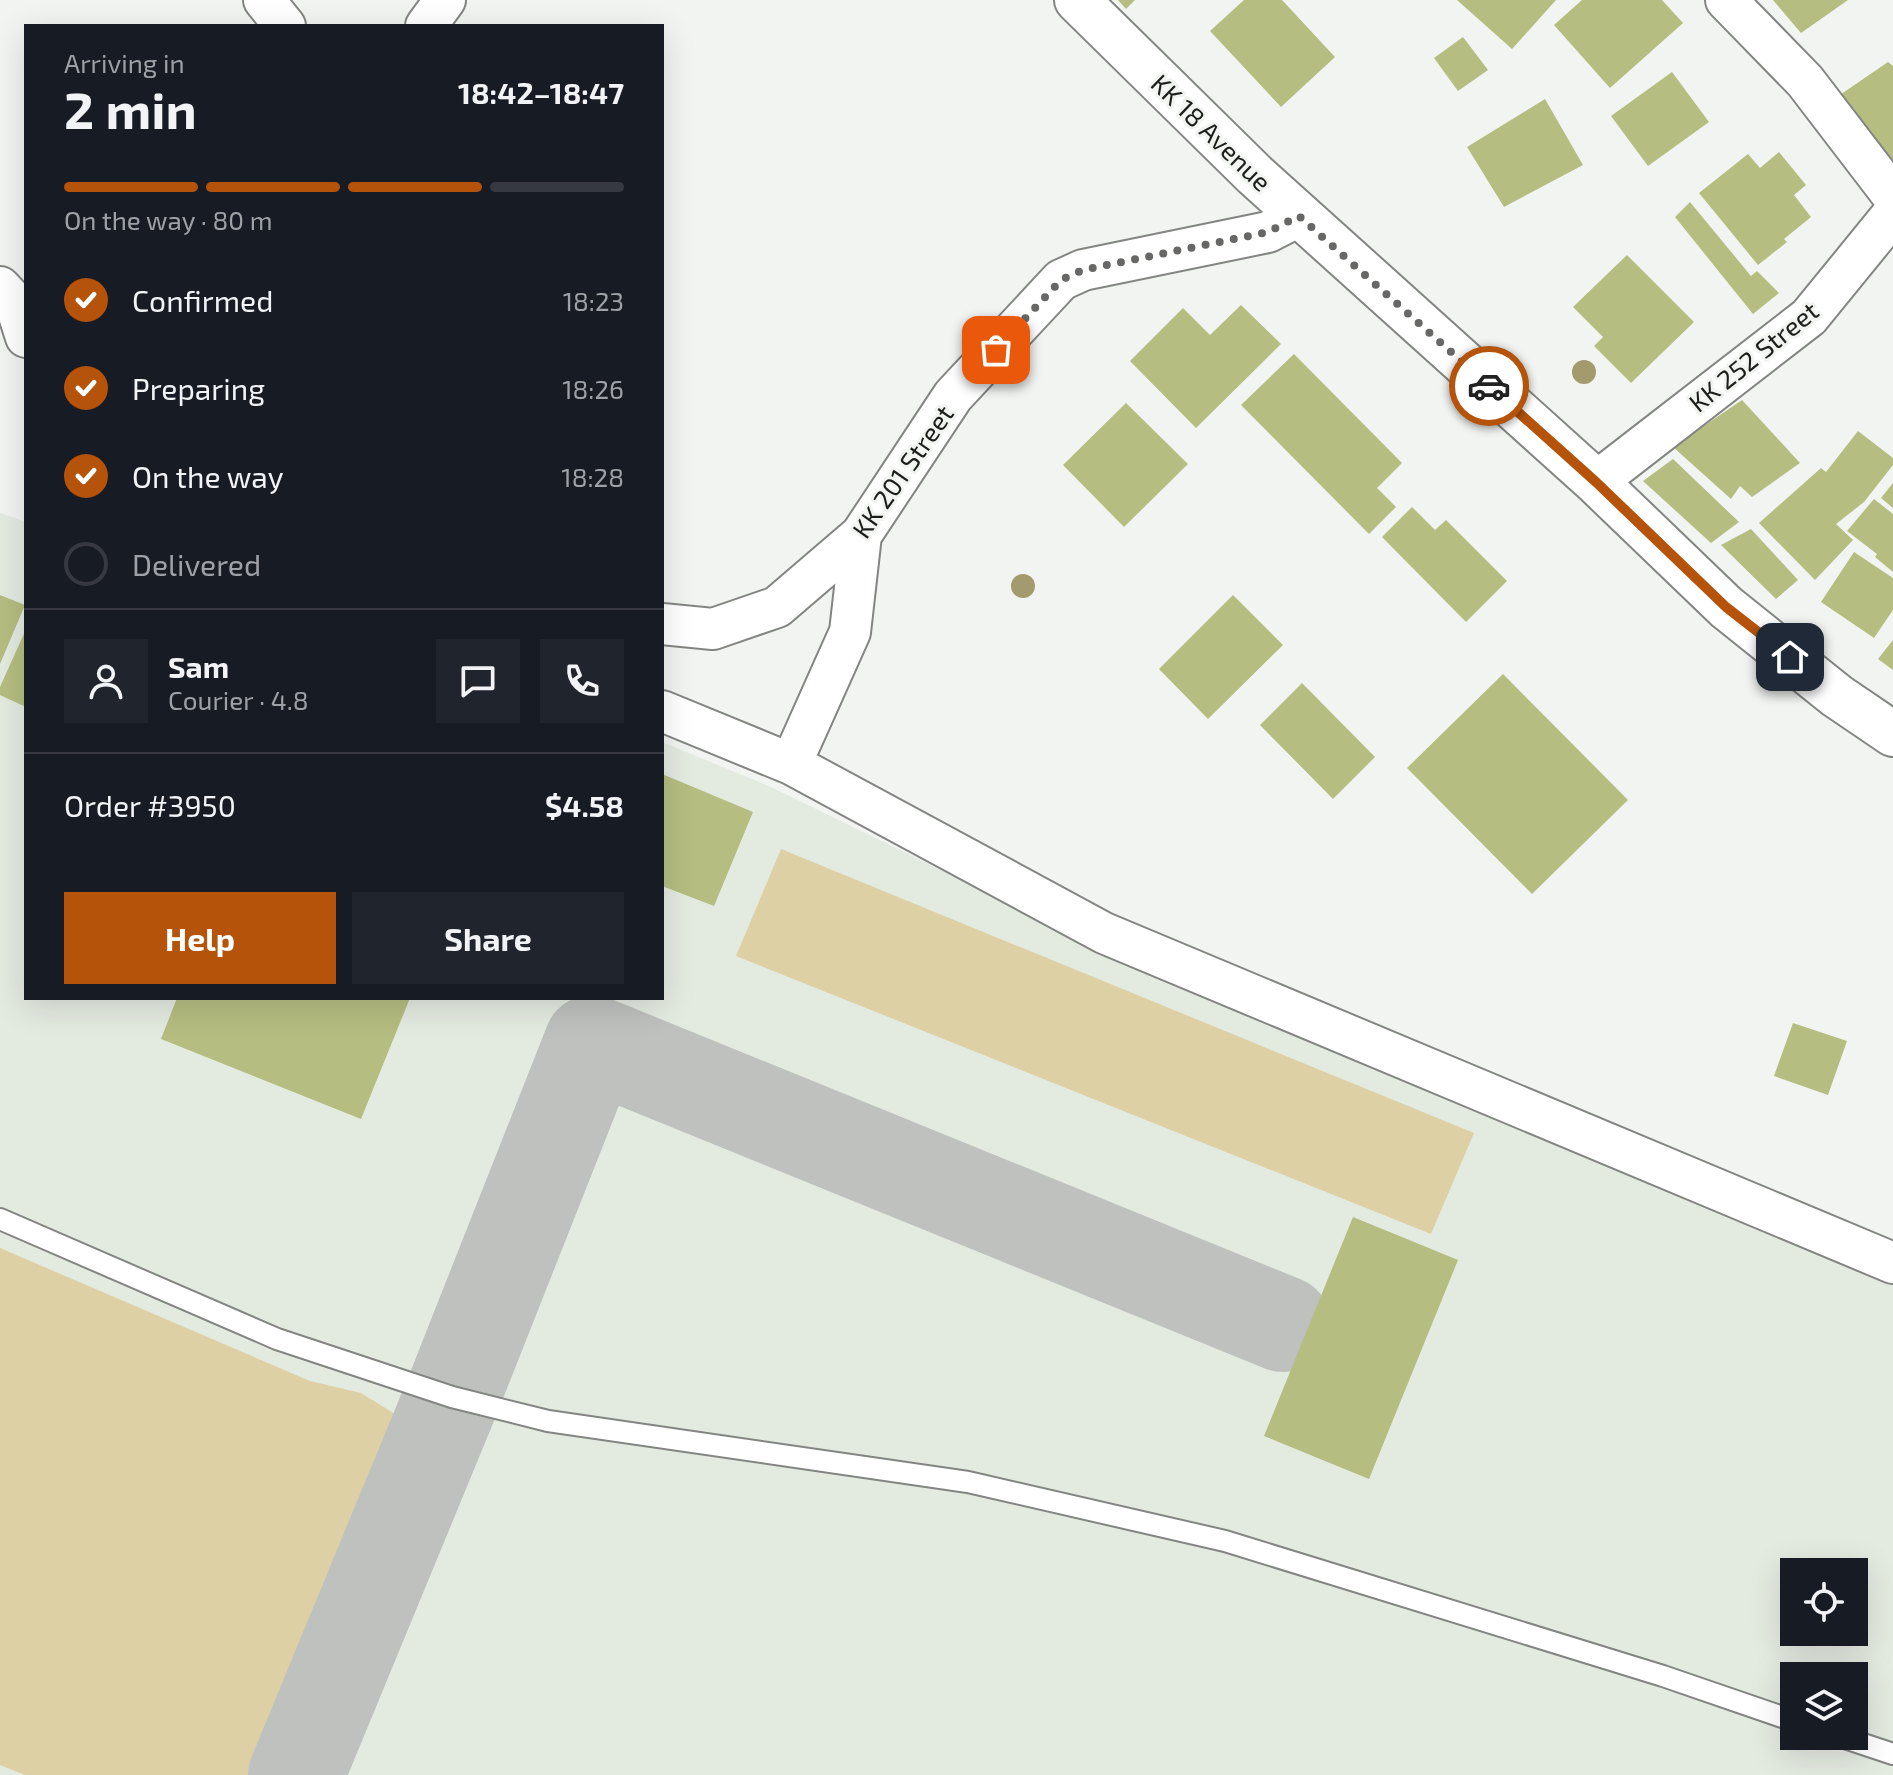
<!DOCTYPE html>
<html lang="en">
<head>
<meta charset="utf-8">
<style>
  body { margin:0; font-family:"Exo 2",sans-serif; background:#20242c; color:#f1f3f6; height:100vh; display:flex; flex-direction:column; font-size:30px; white-space:nowrap }
  * { box-sizing:border-box; margin:0 }
  p { font-size:26px; color:#9ea1a6 }
  .icon { flex:none; width:44px; height:44px; fill:none; stroke:currentColor; stroke-width:2; stroke-linecap:round; stroke-linejoin:round }
  .map { position:relative; flex:1; overflow:hidden }
  .sheet { position:absolute; left:24px; top:24px; width:640px; height:976px; display:flex; flex-direction:column; background:#171b24; border-radius:0px; box-shadow:0 8px 32px #0002 }
  .sheet>* { flex:none }
  .fabs { position:absolute; left:1780px; top:1558px; display:grid; gap:16px }
  .fabs a { display:grid; place-items:center; width:88px; height:88px; border-radius:0px; background:#171b24; box-shadow:0 8px 32px #0002; font-size:40px }
  .pin { position:absolute; display:grid; place-items:center; width:68px; height:68px; color:#fff; margin:-34px; border-radius:16px; box-shadow:0 4px 12px #0006 }
  .courier { position:absolute; display:grid; place-items:center; width:80px; height:80px; margin:-40px; border:6px solid #b45309; border-radius:50%; background:#fff; color:#222; box-shadow:0 2px 10px #0007 }
  .summary em { font-style:normal; font-weight:700 }
  .summary div { display:flex; flex-direction:column-reverse }
  .summary { display:flex; align-items:center; justify-content:space-between; height:136px; padding:0 40px }
  h1 { font-size:52px; font-weight:700; line-height:60px }
  .bar { display:grid; grid-template-columns:repeat(4,1fr); gap:12px 8px; align-content:center; height:96px; padding:0 40px }
  .bar i { height:10px; border-radius:6px; background:#363941 }
  .bar .selected { background:#b45309 }
  .bar p { grid-column:span 4 }
  .line { display:flex; align-items:center; gap:20px; padding:0 40px; border-top:2px solid #363941 }
  .line div { flex:1 }
  .round { display:grid; place-items:center; flex:none; width:84px; height:84px; border-radius:0px; background:#20242c }
  ol { padding:0 40px; list-style:none }
  li { display:flex; align-items:center; gap:24px; height:88px }
  li p { margin-inline-start:auto }
  li .icon { padding:8px; border-radius:50%; background:#b45309; color:#fff; stroke-width:4 }
  li:last-child { color:#9ea1a6 }
  li i { width:44px; height:44px; border:4px solid #363941; border-radius:50% }
  .primary-button { display:flex; gap:16px; margin-top:auto; padding:16px 40px }
  .primary-button a { flex:1; height:92px; border-radius:0px; background:#b45309; color:#fff; font-size:32px; font-weight:700; line-height:92px; text-align:center }
  .primary-button a+a { background:#20242c; color:#f1f3f6 }
  .map>svg:first-child { display:block }
  .built { fill:#e3eae0; fill-rule:evenodd }
  .green { fill:#ddd0a5 }
  .lines { fill:none; stroke-linecap:round; stroke-linejoin:round }
  .taxiway { stroke:#bec1be; stroke-width:96 }
  .building { fill:#b5bd81 }
  .lane-casing { stroke:#838582; stroke-width:24 }
  .street-casing { stroke:#838582; stroke-width:44 }
  .secondary-casing { stroke:#838582; stroke-width:48 }
  .lane { stroke:#fff; stroke-width:20 }
  .street { stroke:#fff; stroke-width:40 }
  .secondary { stroke:#fff; stroke-width:44 }
  .tree { fill:#a39a6e }
  .done { stroke:#676866; stroke-width:8; stroke-dasharray:0 14.4 }
  .route { stroke:#b45309; stroke-width:10 }
  .labels { text-anchor:middle; dominant-baseline:central; stroke-width:6; stroke-linejoin:round; paint-order:stroke }
  .street-label { font-size:26px; fill:#1c1d1b; stroke:#f1f4f0 }
</style>
</head>
<body>
<div class="map">
<svg width="1893" height="1775" viewBox="0 0 1893 1775">
  <rect width="100%" height="100%" fill="#f1f4f0"/>
  <path class="built" d="M0,513L26,522V998H662V742L771,787L1092,944L1893,1275V1775H0ZM1794,1572H1854V1632H1794ZM1794,1676H1854V1736H1794Z"/>
  <path class="green" d="M781,849L1474,1133L1431,1234L736,956Z
    M0,1248L310,1381L361,1393L395,1414L407,1430L263,1775H25L0,1765Z"/>
  <g class="lines">
    <path class="taxiway" d="M296,1775L452,1397L592,1043L1283,1324"/>
  </g>
  <path class="building" d="M1118,0H1135L1126,9Z
    M1244,0H1282L1335,57L1281,107L1210,31Z
    M1457,0H1556L1512,49Z
    M1582,0H1662L1683,23L1610,88L1554,25Z
    M1773,0H1848L1801,33Z
    M1463,37L1488,70L1458,91L1434,58Z
    M1888,62L1893,66V167L1834,99Z
    M1672,72L1709,122L1648,166L1611,116Z
    M1545,99L1583,165L1504,207L1467,147Z
    M1779,152L1806,185L1794,195L1811,217L1784,239L1787,242L1758,265L1699,193L1748,154L1760,168Z
    M1690,202L1751,276L1757,271L1779,293L1753,314L1675,217Z
    M1627,255L1694,322L1631,383L1594,346L1603,337L1573,307Z
    M1241,305L1281,344L1196,428L1130,361L1183,308L1210,335Z
    M1294,354L1402,463L1377,488L1396,507L1369,534L1241,405Z
    M1742,400L1800,463L1752,497L1740,486L1731,499L1673,447Z
    M1126,403L1188,464L1124,527L1063,465Z
    M1858,431L1893,458V465L1864,502L1836,524L1853,540L1815,580L1759,523L1821,468L1826,472Z
    M1673,459L1739,522L1711,543L1643,481Z
    M1893,483V508L1881,498Z
    M1874,499L1893,514V572L1875,557L1877,554L1847,531Z
    M1412,507L1435,530L1446,520L1507,581L1466,622L1382,537Z
    M1751,529L1798,580L1776,599L1721,545Z
    M1854,552L1893,578V610L1874,638L1821,602Z
    M0,595L25,605L0,664Z
    M1233,595L1283,645L1208,719L1159,669Z
    M26,629V707L0,695V687Z
    M1893,640V670L1878,659Z
    M1503,674L1628,800L1532,894L1407,768Z
    M1302,683L1375,757L1333,799L1260,725Z
    M662,774L753,812L714,906L662,886Z
    M177,998H410L361,1119L161,1039Z
    M1793,1023L1847,1041L1828,1095L1774,1076Z
    M1353,1217L1458,1260L1369,1479L1264,1436Z"/>
  <g class="lines">
    <defs>
      <path id="lane" d="M0,1219L277,1339L452,1397L548,1421L968,1482L1225,1541L1663,1676L1794,1721
        M1839,1736L1893,1754"/>
      <path id="street" d="M264,0L285,26
        M1726,0L1805,81L1893,196
        M426,26L445,0
        M0,287L15,303L26,337
        M1596,482L1809,317L1893,214
        M662,624L713,629L777,607L861,535L953,396L1061,280L1083,270L1268,232L1299,216
        M662,711L791,764L1104,933L1893,1263
        M791,764L850,632L861,535"/>
      <path id="secondary" d="M1077,0L1255,175L1596,482L1726,607L1837,696L1893,734"/>
    </defs>
    <use href="#lane" class="lane-casing"/>
    <use href="#street" class="street-casing"/>
    <use href="#secondary" class="secondary-casing"/>
    <use href="#lane" class="lane"/>
    <use href="#street" class="street"/>
    <use href="#secondary" class="secondary"/>
  </g>
  <g class="tree">
    <circle cx="1584" cy="372" r="12"/>
    <circle cx="1023" cy="586" r="12"/>
  </g>
  <g class="lines">
    <path class="done" d="M996,350L1061,280L1083,270L1268,232L1299,216L1489,386"/>
    <path class="route" d="M1489,386L1596,482L1726,607L1790,657"/>
  </g>
  <g class="labels">
    <g class="street-label">
      <text transform="translate(1212 132) rotate(44)">KK 18 Avenue</text>
      <text transform="translate(1753 356) rotate(-39)">KK 252 Street</text>
      <text transform="translate(902 471) rotate(-55)">KK 201 Street</text>
    </g>
  </g>
</svg>
<div class="fabs">
<a><svg class="icon" aria-label="locate" viewBox="0 0 24 24"><circle cx="12" cy="12" r="6"/><path d="M12 2v4M12 18v4M2 12h4M18 12h4"/></svg></a>
<a><svg class="icon" aria-label="layers" viewBox="0 0 24 24"><path d="M12 4l9 5-9 5-9-5zM3 14l9 5 9-5"/></svg></a>
</div>
<div class="pin" style="left:996px;top:350px;background:#ea580c"><svg class="icon" aria-label="bag" viewBox="0 0 24 24"><path d="M5 8h14l-1 12H6zM9 8a3 3 0 0 1 6 0"/></svg></div>
<div class="pin" style="left:1790px;top:657px;background:#1f2937"><svg class="icon" aria-label="home" viewBox="0 0 24 24"><path d="M3 11l9-7 9 7M6 9v11h12V9"/></svg></div>
<div class="courier" style="left:1489px;top:386px"><svg class="icon" aria-label="car" viewBox="0 0 24 24"><path d="M5 17H2v-5l4-1 3-4h7l3 4 3 1v5h-3M9 17h6M6 11h13"/><circle cx="7" cy="17" r="2"/><circle cx="17" cy="17" r="2"/></svg></div>
<section class="sheet">
<div class="summary"><div><h1>2 min</h1><p>Arriving in</p></div><em>18:42–18:47</em></div>
<div class="bar"><i class="selected"></i><i class="selected"></i><i class="selected"></i><i></i><p>On the way · 80 m</p></div>
<ol>
<li><svg class="icon" aria-label="check" viewBox="0 0 24 24"><path d="M5 12l5 5 9-10"/></svg>Confirmed<p>18:23</p></li>
<li><svg class="icon" aria-label="check" viewBox="0 0 24 24"><path d="M5 12l5 5 9-10"/></svg>Preparing<p>18:26</p></li>
<li><svg class="icon" aria-label="check" viewBox="0 0 24 24"><path d="M5 12l5 5 9-10"/></svg>On the way<p>18:28</p></li>
<li><i></i>Delivered</li>
</ol>
<div class="line" style="height:144px"><a class="round"><svg class="icon" aria-label="person" viewBox="0 0 24 24"><circle cx="12" cy="8" r="4"/><path d="M4 21q1-7 8-7t8 7"/></svg></a><div><b>Sam</b><p>Courier · 4.8</p></div><a class="round"><svg class="icon" aria-label="chat" viewBox="0 0 24 24"><path d="M4 5h16v11H9l-5 4z"/></svg></a><a class="round"><svg class="icon" aria-label="phone" viewBox="0 0 24 24"><path d="M5 4h4l2 5-3 2q2 4 5 5l2-3 5 2v4C11 20 4 13 5 4z"/></svg></a></div>
<div class="line" style="height:104px"><div>Order #3950</div><b>$4.58</b></div>
<div class="primary-button"><a>Help</a><a>Share</a></div>
</section>
</div>
</body>
</html>
